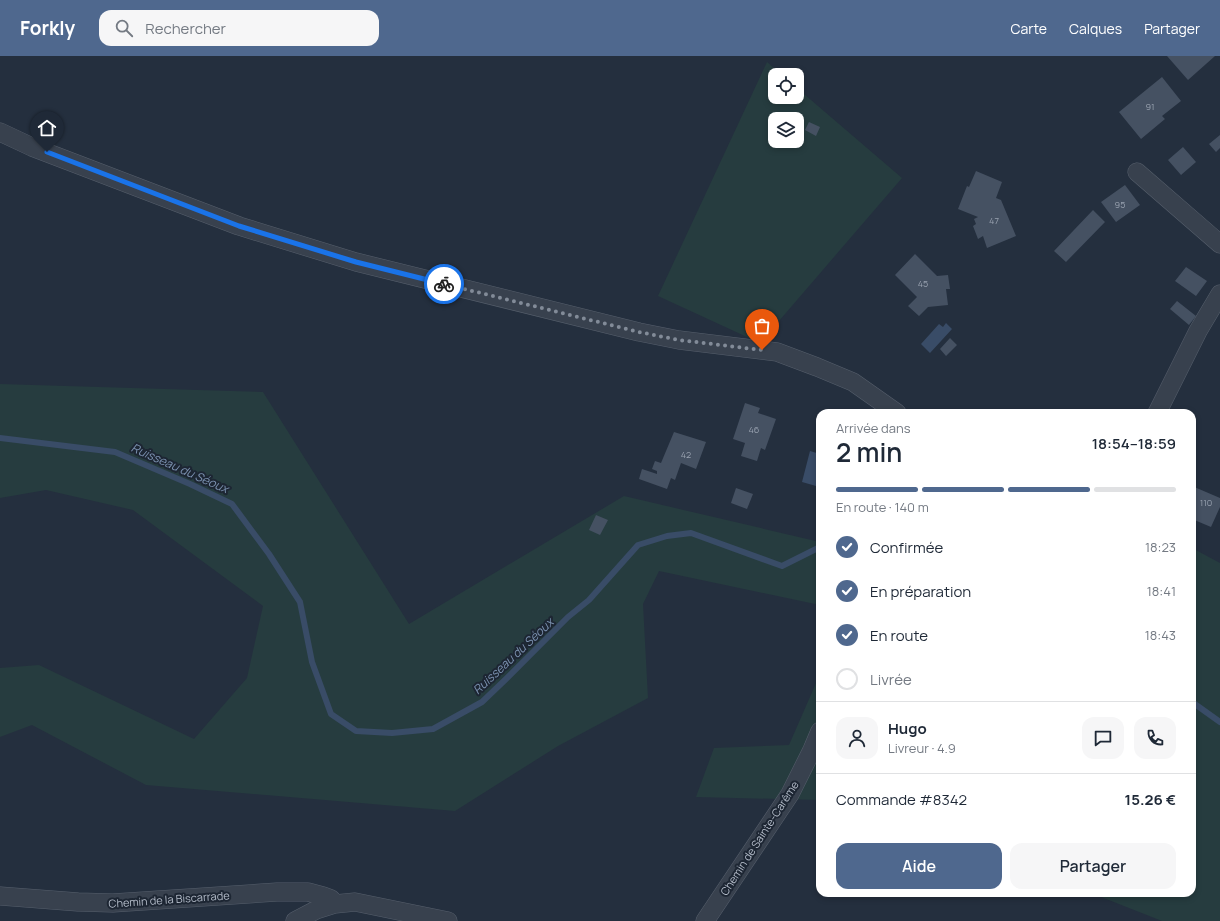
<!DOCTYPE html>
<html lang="fr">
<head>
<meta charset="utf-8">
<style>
  body { margin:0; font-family:Manrope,sans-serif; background:#f6f6f7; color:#1f2937; height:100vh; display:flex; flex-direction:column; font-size:15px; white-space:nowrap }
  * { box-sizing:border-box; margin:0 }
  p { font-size:13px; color:#747a83 }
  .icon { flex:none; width:22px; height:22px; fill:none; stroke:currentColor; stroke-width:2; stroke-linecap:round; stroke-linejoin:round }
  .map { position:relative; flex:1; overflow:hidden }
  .details { position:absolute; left:816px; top:353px; width:380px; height:488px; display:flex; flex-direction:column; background:#fff; border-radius:12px; box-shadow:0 2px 6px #0003 }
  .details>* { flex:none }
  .buttons { position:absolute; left:768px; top:12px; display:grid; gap:8px }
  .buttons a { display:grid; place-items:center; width:36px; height:36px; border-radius:8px; background:#fff; box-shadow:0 2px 6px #0003; font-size:20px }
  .pin { position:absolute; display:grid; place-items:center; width:34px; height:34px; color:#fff; margin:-41px -17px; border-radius:50% 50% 50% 0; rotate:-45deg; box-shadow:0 0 4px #0007 }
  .pin .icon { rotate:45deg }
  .courier { position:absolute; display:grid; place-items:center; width:40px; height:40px; margin:-20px; border:3px solid #1a73e8; border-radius:50%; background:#fff; color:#222; box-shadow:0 1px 5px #0007 }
  .headline em { font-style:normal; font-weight:600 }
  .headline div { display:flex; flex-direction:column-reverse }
  .headline { display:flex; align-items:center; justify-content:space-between; height:68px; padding:0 20px }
  h1 { font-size:26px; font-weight:600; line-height:30px }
  .bar { display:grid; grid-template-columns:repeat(4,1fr); gap:6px 4px; align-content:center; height:48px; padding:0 20px }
  .bar i { height:5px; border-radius:3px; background:#e0e1e3 }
  .bar .active { background:#4f688e }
  .bar p { grid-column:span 4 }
  .line { display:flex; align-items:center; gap:10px; padding:0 20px; border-top:1px solid #e0e1e3 }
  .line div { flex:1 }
  .round { display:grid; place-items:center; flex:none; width:42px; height:42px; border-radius:12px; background:#f6f6f7 }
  ol { padding:0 20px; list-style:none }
  li { display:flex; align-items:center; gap:12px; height:44px }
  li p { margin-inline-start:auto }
  li .icon { padding:4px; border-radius:50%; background:#4f688e; color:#fff; stroke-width:4 }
  li:last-child { color:#747a83 }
  li i { width:22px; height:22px; border:2px solid #e0e1e3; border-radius:50% }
  .action { display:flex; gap:8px; margin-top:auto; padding:8px 20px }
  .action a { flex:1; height:46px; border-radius:12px; background:#4f688e; color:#fff; font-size:16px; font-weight:600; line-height:46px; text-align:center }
  .action a+a { background:#f6f6f7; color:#1f2937 }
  header { display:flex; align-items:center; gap:24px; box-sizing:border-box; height:56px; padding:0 20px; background:#4f688e; color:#fff }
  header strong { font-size:19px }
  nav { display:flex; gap:22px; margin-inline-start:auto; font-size:14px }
  .search { width:280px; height:36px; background:#f6f6f7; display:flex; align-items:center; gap:10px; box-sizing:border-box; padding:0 14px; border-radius:12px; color:#747a83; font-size:15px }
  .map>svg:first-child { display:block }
  .green { fill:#263c3f; fill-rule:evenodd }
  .water { fill:#394c67 }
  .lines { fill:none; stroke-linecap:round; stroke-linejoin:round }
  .stream { stroke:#394c67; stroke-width:6 }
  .building { fill:#455162 }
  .minor-casing { stroke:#565f6c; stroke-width:19 }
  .minor { stroke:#38414e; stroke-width:18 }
  .done { stroke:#828b98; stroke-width:4; stroke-dasharray:0 7.2 }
  .route { stroke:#1a73e8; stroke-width:5 }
  .labels { text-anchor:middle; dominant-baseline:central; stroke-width:4; stroke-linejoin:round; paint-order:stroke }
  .number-label { font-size:9px; fill:#98a1af }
  .street-label { font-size:11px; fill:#b4bcc9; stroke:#1d2633 }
  .water-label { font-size:12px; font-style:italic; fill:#7c92b1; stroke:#1d2633 }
</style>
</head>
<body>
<header>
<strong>Forkly</strong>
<div class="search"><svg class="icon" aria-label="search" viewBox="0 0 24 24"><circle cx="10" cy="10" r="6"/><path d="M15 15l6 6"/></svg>Rechercher</div>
<nav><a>Carte</a><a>Calques</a><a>Partager</a></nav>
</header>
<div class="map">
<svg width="1220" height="865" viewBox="0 0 1220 865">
  <rect width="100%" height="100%" fill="#242f3e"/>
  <path class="green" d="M767,6L782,19H775V41H797V32L902,122L760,287L658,240ZM775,63H797V85H775Z
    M0,328L263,336L409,568L624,440L820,486V549L659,515L643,548L648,642L558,690L455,755L146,729L32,669L0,681V612L39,609L194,683L247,622L263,550L133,454L46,434L0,442Z
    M1192,492L1220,507V865H1162L1091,837H1192Z
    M820,618V744L696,741L714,692L789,689Z"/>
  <path class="water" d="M946,267L952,273L930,297L921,288L939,268L943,271Z
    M810,395L820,398V414L816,430L802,426Z"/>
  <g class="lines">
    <path class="stream" d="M0,382L115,396L190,428L232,448L269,498L300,546L312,606L331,658L356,675L392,677L433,673L482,646L506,623L568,561L589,544L638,489L667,480L691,477L782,510L820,491
      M1192,646L1220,666"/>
  </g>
  <path class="building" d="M1167,0H1215L1188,24Z
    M1162,21L1181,45L1162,60L1165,63L1141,83L1119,56Z
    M809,66L820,71L816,80L805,74Z
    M1220,79V92L1216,96L1209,88Z
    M1183,91L1196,106L1181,119L1168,104Z
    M976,115L1002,126L996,142L1001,144L1016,180L987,192L983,180L978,183L973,170L976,168L974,163L978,161L958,153L967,130L969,131Z
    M1125,129L1140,149L1116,166L1101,146Z
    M1093,154L1105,166L1066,206L1054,195Z
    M915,198L937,220L948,219L950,233H946L948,249L928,251L919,260L908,250L917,241L895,219Z
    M1186,211L1207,225L1196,240L1175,225Z
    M1177,245L1196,260L1189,269L1170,253Z
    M950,282L957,289L946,300L940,293Z
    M745,347L760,352L758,357L776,363L765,394L761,392L757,405L741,400L745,387L733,383Z
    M674,376L706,386L696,413L681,407L675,424L671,422L667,433L639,423L642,413L657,418V415L652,413L655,405L661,407Z
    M1192,430L1220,442V451L1211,471L1192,463Z
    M736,432L753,438L747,453L731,447Z
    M596,459L608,464L600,479L589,474Z"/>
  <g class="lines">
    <defs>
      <path id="minor" d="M0,76L32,91L239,170L356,206L639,276L679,284L777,296L817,311L853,326L897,357
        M1137,116L1220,188
        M1157,357L1198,275L1220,238
        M0,840L78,846L113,847L277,836H308L323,840L331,843L335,848
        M295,865L316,854L335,848L355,846L448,865
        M705,865L790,738L812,694L820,675"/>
    </defs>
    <use href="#minor" class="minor-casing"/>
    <use href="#minor" class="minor"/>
  </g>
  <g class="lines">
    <path class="done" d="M444,228L639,276L679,284L762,294"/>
    <path class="route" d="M47,96L239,170L356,206L444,228"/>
  </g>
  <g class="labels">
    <g class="number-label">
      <text x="1150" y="50">91</text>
      <text x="1120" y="148">95</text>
      <text x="994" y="164">47</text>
      <text x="923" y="227">45</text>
      <text x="754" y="373">46</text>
      <text x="686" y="398">42</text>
      <text x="1206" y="446">110</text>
    </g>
    <g class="street-label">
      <text transform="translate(759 782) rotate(-57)">Chemin de Sainte-Carême</text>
      <text transform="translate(169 843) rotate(-4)">Chemin de la Biscarrade</text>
    </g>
    <g class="water-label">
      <text transform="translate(180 412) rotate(24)">Ruisseau du Séoux</text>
      <text transform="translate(513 600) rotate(-43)">Ruisseau du Séoux</text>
    </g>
  </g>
</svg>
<div class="buttons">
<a><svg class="icon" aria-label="locate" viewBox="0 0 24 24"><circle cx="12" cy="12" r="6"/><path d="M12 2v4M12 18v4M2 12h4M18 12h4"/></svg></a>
<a><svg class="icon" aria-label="layers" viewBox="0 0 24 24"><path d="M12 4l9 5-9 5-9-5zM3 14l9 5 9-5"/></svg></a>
</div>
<div class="pin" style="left:762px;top:294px;background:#ea580c"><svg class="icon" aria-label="bag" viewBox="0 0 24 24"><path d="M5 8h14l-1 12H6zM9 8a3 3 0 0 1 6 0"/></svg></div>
<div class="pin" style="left:47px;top:96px;background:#1f2937"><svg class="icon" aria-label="home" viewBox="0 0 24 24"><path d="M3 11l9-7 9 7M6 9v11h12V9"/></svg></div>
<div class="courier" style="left:444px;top:228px"><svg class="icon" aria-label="bike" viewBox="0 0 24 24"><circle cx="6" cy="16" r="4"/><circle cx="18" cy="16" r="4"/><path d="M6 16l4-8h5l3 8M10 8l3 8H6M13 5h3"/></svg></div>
<section class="details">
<div class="headline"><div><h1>2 min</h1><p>Arrivée dans</p></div><em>18:54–18:59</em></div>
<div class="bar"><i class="active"></i><i class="active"></i><i class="active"></i><i></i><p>En route · 140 m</p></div>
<ol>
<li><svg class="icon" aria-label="check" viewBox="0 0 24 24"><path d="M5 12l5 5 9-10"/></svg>Confirmée<p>18:23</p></li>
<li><svg class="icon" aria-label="check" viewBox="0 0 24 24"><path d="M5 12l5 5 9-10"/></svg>En préparation<p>18:41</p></li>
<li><svg class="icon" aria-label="check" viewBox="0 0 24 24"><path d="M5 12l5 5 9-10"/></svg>En route<p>18:43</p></li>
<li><i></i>Livrée</li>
</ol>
<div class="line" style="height:72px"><a class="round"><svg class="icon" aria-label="person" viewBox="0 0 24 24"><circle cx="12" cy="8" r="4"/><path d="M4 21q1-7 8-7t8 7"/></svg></a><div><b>Hugo</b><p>Livreur · 4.9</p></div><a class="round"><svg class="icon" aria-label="chat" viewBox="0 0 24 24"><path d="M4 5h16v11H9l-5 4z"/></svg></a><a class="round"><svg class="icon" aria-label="phone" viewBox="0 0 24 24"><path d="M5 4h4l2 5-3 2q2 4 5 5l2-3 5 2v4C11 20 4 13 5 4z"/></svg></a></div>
<div class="line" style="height:52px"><div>Commande #8342</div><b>15.26 €</b></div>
<div class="action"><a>Aide</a><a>Partager</a></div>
</section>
</div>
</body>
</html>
